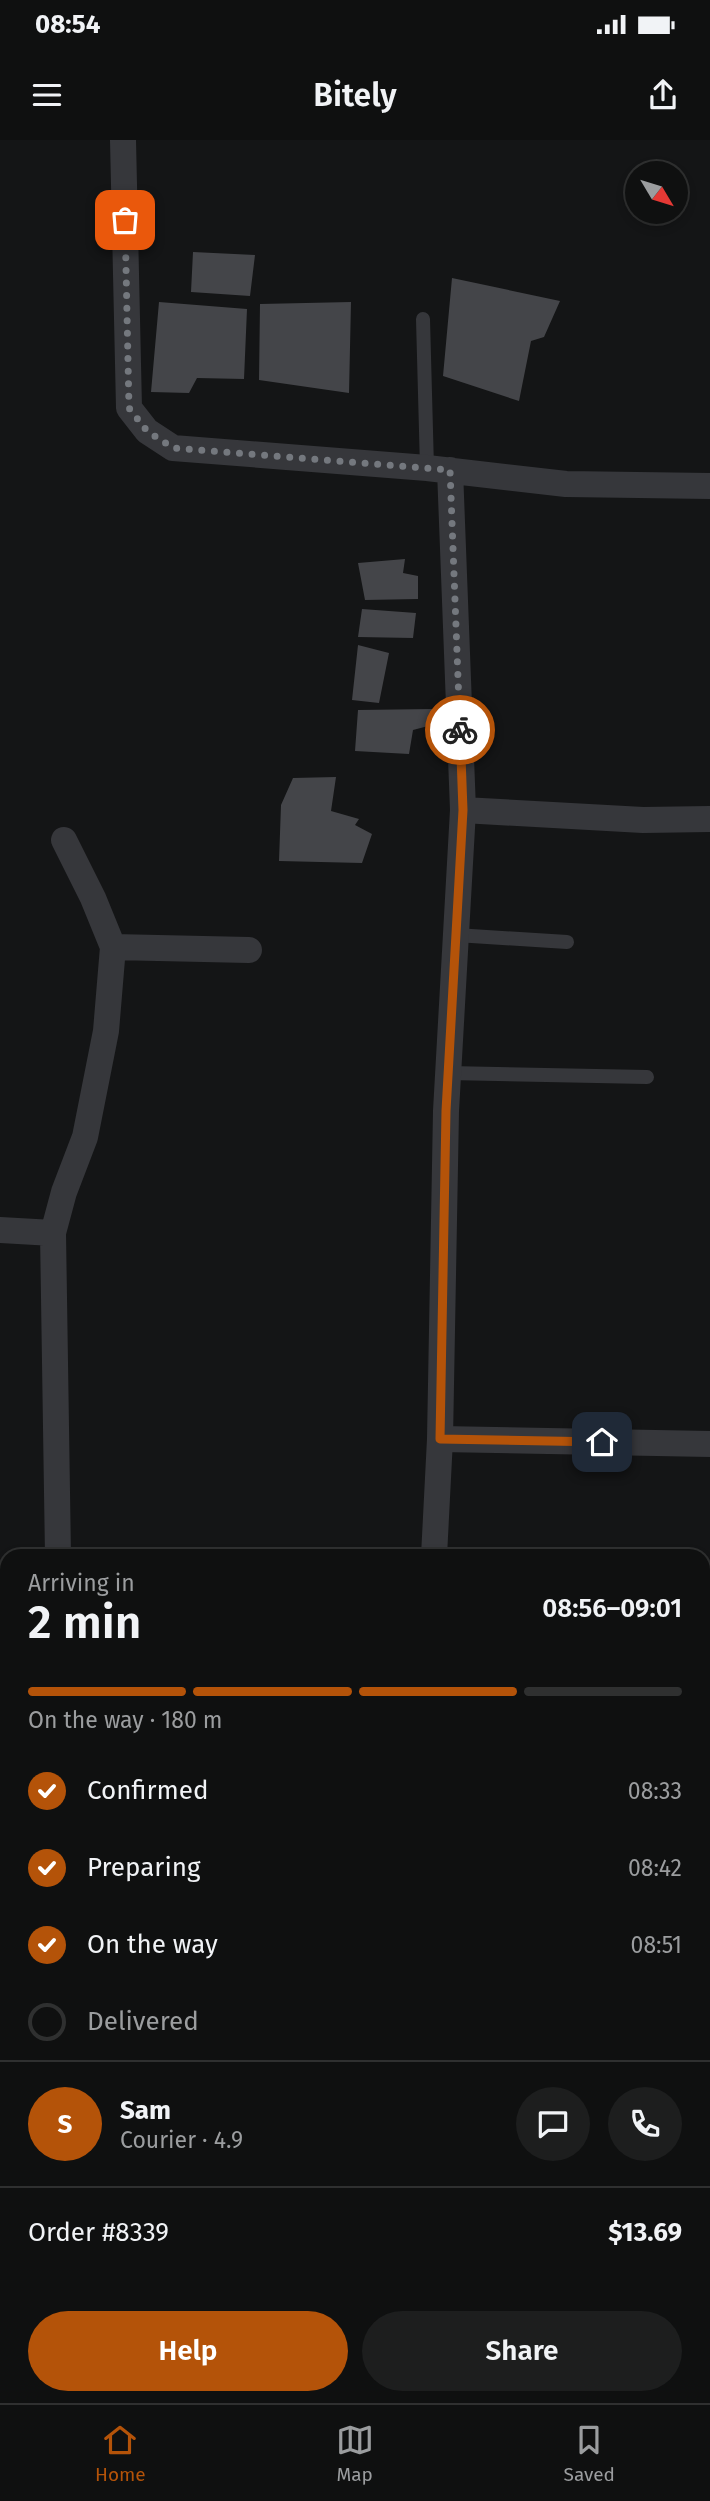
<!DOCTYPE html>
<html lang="en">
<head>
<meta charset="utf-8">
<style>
  body { margin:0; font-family:"Fira Sans",sans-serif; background:#1d1e1e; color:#f1f3f6; height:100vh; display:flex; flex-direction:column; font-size:26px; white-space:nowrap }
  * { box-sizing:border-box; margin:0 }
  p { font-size:23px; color:#9b9d9f }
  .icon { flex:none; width:38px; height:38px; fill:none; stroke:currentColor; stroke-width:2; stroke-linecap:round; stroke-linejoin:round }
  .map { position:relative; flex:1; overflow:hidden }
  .side { position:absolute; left:0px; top:1409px; width:710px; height:856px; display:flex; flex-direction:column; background:#0f1010; border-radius:21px 21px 0 0; box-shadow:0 4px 10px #0003,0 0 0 2px #2f3030 }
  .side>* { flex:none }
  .needle { width:46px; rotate:128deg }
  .tools { position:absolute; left:625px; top:21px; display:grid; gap:14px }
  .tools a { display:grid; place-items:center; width:63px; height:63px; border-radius:50%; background:#0f1010; box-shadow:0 4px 10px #0003,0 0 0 2px #2f3030; font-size:35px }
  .pin { position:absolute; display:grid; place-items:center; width:60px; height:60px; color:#fff; margin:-30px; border-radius:14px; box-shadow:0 4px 10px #0006 }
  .courier { position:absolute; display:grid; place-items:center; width:70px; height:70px; margin:-35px; border:5px solid #b45309; border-radius:50%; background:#fff; color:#222; box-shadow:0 2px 9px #0007 }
  .head em { font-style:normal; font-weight:600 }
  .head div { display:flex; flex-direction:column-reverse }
  .head { display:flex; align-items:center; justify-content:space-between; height:119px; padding:0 28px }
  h1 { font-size:46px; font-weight:600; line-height:52px }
  .bar { display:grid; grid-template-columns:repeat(4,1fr); gap:10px 7px; align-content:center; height:84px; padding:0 28px }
  .bar i { height:9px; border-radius:5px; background:#2f3030 }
  .bar .on { background:#b45309 }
  .bar p { grid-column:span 4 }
  .line { display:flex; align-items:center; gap:18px; padding:0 28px; border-top:2px solid #2f3030 }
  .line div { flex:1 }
  .round { display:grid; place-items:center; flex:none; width:74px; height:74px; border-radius:37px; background:#1d1e1e }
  ol { padding:0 28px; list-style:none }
  li { display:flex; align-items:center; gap:21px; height:77px }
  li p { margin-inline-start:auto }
  li .icon { padding:7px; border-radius:50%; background:#b45309; color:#fff; stroke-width:4 }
  li:last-child { color:#9b9d9f }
  li i { width:38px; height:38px; border:4px solid #2f3030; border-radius:50% }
  .cta { display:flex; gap:14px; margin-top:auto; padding:14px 28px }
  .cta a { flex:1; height:80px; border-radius:42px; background:#b45309; color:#fff; font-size:28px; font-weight:600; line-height:80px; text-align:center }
  .cta a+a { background:#1d1e1e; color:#f1f3f6 }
  .status { display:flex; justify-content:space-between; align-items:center; height:49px; padding:0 35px; background:#0f1010; direction:ltr }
  .status svg { height:19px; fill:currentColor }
  header { display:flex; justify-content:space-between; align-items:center; height:91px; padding:0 28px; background:#0f1010; font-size:32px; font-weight:600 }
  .dock { display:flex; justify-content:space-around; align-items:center; height:98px; border-top:2px solid #2f3030; background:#0f1010; font-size:19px; color:#9b9d9f }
  .dock a { display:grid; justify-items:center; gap:4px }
  .dock .on { color:#b45309 }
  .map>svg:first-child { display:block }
  .building { fill:#444549 }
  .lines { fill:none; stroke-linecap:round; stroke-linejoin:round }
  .service { stroke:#36373b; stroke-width:14 }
  .minor { stroke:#36373b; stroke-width:26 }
  .done { stroke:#74787e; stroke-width:7; stroke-dasharray:0 12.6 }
  .route { stroke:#b45309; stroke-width:9 }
</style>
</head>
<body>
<div class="status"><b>08:54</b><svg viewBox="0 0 49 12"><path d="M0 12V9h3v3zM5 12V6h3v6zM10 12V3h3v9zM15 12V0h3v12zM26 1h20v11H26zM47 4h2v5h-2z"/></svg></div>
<header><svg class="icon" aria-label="menu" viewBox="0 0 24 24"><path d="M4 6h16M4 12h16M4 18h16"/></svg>Bitely<svg class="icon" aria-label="share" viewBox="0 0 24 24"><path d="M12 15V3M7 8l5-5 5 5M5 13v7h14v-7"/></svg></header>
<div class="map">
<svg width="710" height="2263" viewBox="0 0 710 2263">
  <rect width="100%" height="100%" fill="#141516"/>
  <path class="building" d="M193,112L255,115L250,156L191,152Z
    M452,138L560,161L544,197L531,201L519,261L443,236Z
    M159,162L247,169L244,239L197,238L189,253L151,252Z
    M351,162L349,253L259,240L260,164Z
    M405,419L403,433L418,436V459L365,460L358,423Z
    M362,469L416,473L413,498L358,497Z
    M358,505L389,513L379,563L352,560Z
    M433,569L432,585L413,590L409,614L355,611L358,570Z
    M336,637L331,671L359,679L355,685L372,694L362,723L279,721L281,665L293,638Z"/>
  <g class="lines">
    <path class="service" d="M423,179L427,328
      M456,795L567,802
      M448,933L647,937"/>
    <path class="minor" d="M123,0L129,268L147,291L173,308L427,328L566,344L710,346
      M463,670L643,680L710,679
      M113,807L249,810
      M0,1090L53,1093
      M440,1299L710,1304
      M58,1416L53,1093L64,1052L85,997L106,891L113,807L93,758L64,700
      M434,1416L440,1299L446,971L463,670L450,330
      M704,1843H710
      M704,2197H710
      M0,2239H7
      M62,2258V2263
      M413,2258V2263
      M640,2258V2263"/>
  </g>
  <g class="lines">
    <path class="done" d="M125,80L129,268L147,291L173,308L450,330L460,590"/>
    <path class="route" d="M460,590L463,670L446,971L440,1299L602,1302"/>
  </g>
</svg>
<div class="tools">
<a><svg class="needle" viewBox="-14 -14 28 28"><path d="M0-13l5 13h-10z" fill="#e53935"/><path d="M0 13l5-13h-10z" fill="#9b9d9f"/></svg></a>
</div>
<div class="pin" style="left:125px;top:80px;background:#ea580c"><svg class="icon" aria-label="bag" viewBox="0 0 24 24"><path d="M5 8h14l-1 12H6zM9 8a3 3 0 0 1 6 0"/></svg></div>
<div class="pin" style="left:602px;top:1302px;background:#1f2937"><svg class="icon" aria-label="home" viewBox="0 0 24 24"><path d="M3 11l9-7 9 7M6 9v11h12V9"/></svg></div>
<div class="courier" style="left:460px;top:590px"><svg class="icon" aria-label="bike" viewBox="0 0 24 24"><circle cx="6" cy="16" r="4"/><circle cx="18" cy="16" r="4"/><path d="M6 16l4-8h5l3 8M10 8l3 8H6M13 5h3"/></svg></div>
<section class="side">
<div class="head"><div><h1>2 min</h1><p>Arriving in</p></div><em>08:56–09:01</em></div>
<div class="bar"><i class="on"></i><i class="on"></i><i class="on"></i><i></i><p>On the way · 180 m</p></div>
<ol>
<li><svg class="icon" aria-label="check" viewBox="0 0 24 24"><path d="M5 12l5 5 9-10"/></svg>Confirmed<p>08:33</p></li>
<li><svg class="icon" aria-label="check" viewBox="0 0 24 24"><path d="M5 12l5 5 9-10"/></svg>Preparing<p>08:42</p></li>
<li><svg class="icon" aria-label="check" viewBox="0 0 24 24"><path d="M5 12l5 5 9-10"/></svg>On the way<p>08:51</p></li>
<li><i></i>Delivered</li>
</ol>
<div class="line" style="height:126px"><b class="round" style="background:#b45309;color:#fff">S</b><div><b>Sam</b><p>Courier · 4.9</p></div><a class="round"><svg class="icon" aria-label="chat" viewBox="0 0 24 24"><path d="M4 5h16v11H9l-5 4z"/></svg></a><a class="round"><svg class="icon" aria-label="phone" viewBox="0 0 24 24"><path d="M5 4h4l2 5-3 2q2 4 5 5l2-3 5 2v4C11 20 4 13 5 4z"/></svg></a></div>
<div class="line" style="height:91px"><div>Order #8339</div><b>$13.69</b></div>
<div class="cta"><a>Help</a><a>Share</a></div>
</section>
</div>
<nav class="dock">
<a class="on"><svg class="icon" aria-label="home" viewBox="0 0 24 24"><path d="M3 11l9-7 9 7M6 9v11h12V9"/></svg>Home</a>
<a><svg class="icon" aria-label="map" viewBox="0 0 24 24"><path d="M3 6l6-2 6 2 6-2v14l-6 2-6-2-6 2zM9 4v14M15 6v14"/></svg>Map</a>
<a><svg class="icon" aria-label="saved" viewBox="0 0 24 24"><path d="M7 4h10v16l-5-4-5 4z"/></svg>Saved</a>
</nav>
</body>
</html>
